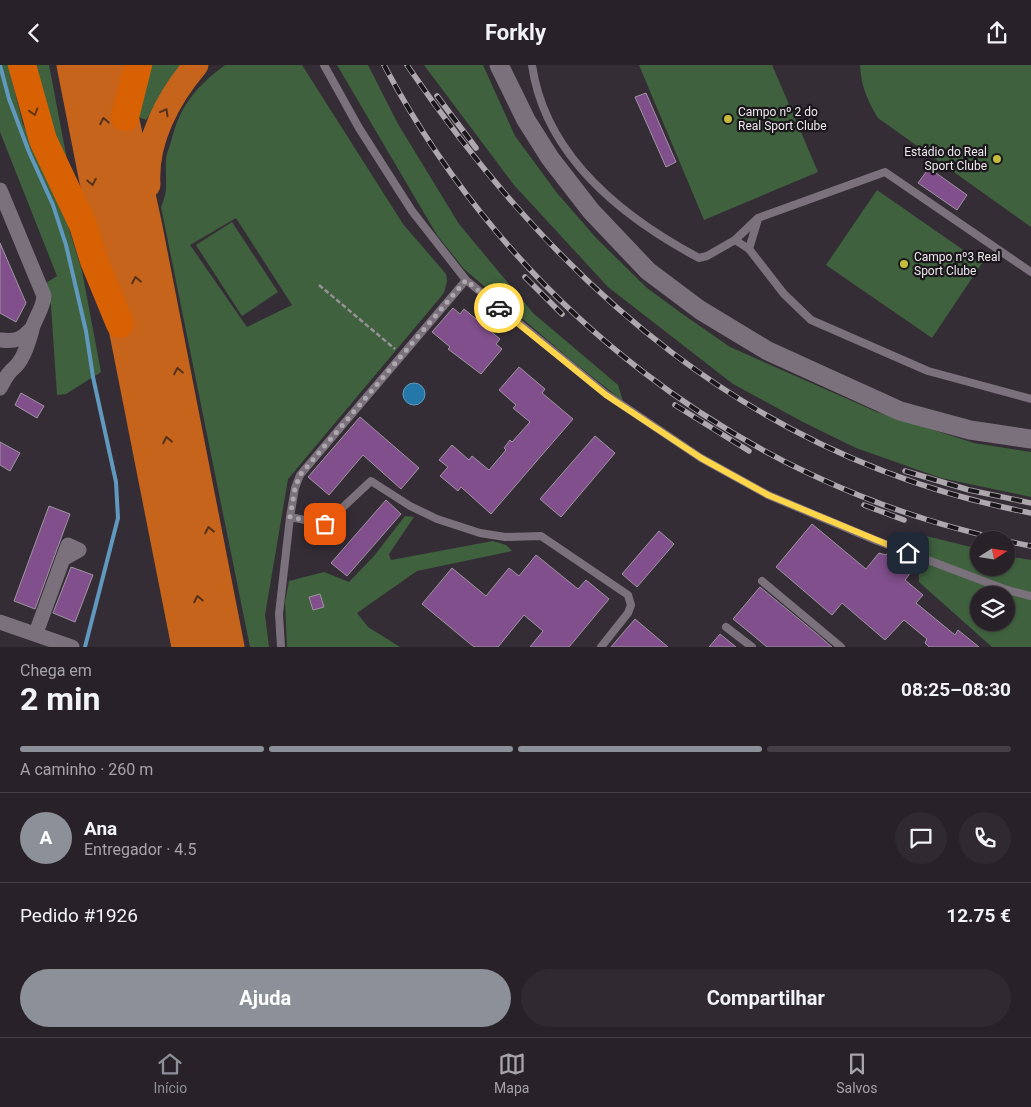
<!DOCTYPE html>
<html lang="pt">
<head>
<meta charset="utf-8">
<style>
  body { margin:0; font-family:Roboto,sans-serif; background:#302a30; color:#f1f3f6; height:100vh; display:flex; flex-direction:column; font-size:19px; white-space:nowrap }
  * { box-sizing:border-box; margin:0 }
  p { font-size:16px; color:#a5a4a8 }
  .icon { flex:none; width:28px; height:28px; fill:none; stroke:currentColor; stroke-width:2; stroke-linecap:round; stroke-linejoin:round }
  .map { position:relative; height:582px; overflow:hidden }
  .details { display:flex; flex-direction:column; background:#282228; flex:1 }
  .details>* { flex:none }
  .needle { width:32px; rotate:78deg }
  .tools { position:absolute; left:970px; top:466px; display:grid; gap:10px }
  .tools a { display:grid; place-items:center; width:45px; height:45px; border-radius:50%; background:#282228; box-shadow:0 1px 4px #0004,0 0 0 1px #443f45; font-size:25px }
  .pin { position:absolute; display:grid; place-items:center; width:42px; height:42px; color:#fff; margin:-21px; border-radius:10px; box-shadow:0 2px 8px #0006 }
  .courier { position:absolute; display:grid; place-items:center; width:50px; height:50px; margin:-25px; border:4px solid #ffd54a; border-radius:50%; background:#fff; color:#222; box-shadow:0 1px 6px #0007 }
  .summary em { font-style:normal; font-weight:700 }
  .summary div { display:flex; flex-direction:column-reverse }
  .summary { display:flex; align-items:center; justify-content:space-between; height:85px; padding:0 20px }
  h1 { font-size:32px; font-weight:700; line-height:38px }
  .bar { display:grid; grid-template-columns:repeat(4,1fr); gap:8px 5px; align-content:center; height:60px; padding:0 20px }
  .bar i { height:6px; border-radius:4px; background:#443f45 }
  .bar .current { background:#8c9099 }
  .bar p { grid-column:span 4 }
  .line { display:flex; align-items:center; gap:12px; padding:0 20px; border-top:1px solid #443f45 }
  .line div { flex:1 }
  .round { display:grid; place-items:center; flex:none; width:52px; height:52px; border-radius:26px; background:#302a30 }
  .action { display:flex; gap:10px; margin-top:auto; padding:10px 20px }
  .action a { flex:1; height:58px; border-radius:30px; background:#8c9099; color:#fff; font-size:20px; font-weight:700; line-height:58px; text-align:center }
  .action a+a { background:#302a30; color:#f1f3f6 }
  header { display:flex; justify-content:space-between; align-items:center; height:65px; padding:0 20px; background:#282228; font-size:22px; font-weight:700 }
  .dock { display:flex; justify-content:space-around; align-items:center; height:70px; border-top:1px solid #443f45; background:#282228; font-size:14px; color:#a5a4a8 }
  .dock a { display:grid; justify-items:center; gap:2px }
  .dock .current { color:#8c9099 }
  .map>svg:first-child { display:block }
  .green { fill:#3f613e; fill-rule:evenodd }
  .water { fill:#2477a9; stroke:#6199be }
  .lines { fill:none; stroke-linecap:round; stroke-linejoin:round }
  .stream { stroke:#6199be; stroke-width:4 }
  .building { fill:#814f8c; stroke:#9e95a0 }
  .path { stroke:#979097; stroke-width:2.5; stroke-dasharray:5 2.5; stroke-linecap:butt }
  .service { stroke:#7b717c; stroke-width:8 }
  .minor { stroke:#7b717c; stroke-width:15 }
  .tertiary { stroke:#7b717c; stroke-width:19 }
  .trunk { stroke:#c6641c; stroke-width:25 }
  .motorway { stroke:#d86104; stroke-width:28 }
  .rail-casing { stroke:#aea7ae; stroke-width:5.5 }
  .rail { stroke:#1a171b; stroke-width:4; stroke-dasharray:11; stroke-linecap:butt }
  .oneway { stroke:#663512 }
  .oneway2 { stroke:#56321b }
  .done { stroke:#ada7ae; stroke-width:5; stroke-dasharray:0 9 }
  .route { stroke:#ffd54a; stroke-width:6 }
  .poi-dot { fill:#c5bc3d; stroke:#1a171b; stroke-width:2 }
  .labels { text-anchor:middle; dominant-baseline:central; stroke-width:4.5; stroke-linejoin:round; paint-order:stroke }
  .poi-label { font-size:12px; fill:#eee8ee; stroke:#1a171b; text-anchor:start }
</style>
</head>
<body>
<header><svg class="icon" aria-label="back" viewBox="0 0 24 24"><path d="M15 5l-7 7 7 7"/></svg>Forkly<svg class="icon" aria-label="share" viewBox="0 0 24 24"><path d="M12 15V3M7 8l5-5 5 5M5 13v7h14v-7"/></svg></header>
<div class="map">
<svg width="1031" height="582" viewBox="0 0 1031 582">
  <rect width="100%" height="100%" fill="#352d36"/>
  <path class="green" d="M0,0H8L23,59L62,141L82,206L101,307L66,329L57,330L51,241L46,218L57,211L0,67Z
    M27,0H49L68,100L63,107Z
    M151,0H185L174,12L146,55L136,51L138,27Z
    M225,0H302L403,159L446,209L447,216L444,228L288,414L265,550L269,582H250L161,142C169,124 165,115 166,96C166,89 170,81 172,73C181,39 197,21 225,0ZM236,153L292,240L247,262L190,180Z
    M337,0H368L398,59L459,159L533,248L618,320L623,336L571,295L464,204L437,170Z
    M424,0H483L515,71L557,128L597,174L647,223L681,248L730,282L877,347L974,378L1031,387V432L941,413L856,383L803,357L733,319L608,222L514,120Z
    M639,0H772L818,107L704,155Z
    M860,0H1031V162L878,53C867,35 861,21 860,0Z
    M877,125L982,198L932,273L826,200Z
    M232,157L278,227L242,251L196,180Z
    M405,451L414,452L389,489L391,495L493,476L506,480L512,486L417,506L357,548L368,562L400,582H287L285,537L289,516L324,507L349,517L374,491Z
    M918,469L979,484V502H1006V491L1031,495V582H992L919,517ZM979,530H1006V558H979Z"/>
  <path class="water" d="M403 329a11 11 0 1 1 22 0a11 11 0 1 1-22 0Z"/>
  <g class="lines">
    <path class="stream" d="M0,0L9,34L29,87L53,140L66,180L86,266L93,312L116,417L118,453L85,582"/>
  </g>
  <path class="building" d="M646,28L676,97L666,102L635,32Z
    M929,103L967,130L957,145L918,118Z
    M0,178L26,238L16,257L0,248Z
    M453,243L460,249L464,244L500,274L496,279L502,284L481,309L448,284L450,282L432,267Z
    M519,302L545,324L542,328L573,354L491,449L461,422L458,426L440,411L448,402L439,395L452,380L469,395L472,391L489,405L506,385L504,383L510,375L512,377L530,357L513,343L516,340L499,325Z
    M21,328L44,341L37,353L15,340Z
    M360,352L419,403L401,424L363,390L329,430L308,412Z
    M595,371L615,388L561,452L540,434Z
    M0,377L20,388L10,406L0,400Z
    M386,435L401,449L347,511L331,498Z
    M49,441L70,449L35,544L14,536Z
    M812,459L866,504L879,488L886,490L888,487L911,507L905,515L923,530L916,538L955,570L958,565L979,582H929L925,578L927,574L904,555L885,575L842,538L832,550L776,502Z
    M659,466L674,479L637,522L622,509Z
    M536,490L578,524L586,515L609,534L569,582H530L543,566L524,550L498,582H474L422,539L452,503L486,531L509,503L519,511Z
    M71,502L93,510L75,557L53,548Z
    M760,522L817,569L832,582H767L749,567L733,554Z
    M320,529L324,542L313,545L309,532Z
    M635,554L668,582H611Z
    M720,569L736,582H709Z"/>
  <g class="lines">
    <path class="path" d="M319,220L395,284"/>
    <path class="service" d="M324,0L359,63L412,146L466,215L606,329L701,393L768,430L875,475L1007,525L1031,531
      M532,0C545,91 622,152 699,193L707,191L735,175L758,153L885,107L1031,207
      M735,175L749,184L784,229L811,255L928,306L1031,334
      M749,184L758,154
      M290,452L295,423L300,410L466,215
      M762,516L841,582
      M726,562L752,582
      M281,582L279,549L290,452L325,459L371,416L410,441L437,454L480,468L505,472L541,471L628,530L631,540L628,548L601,582"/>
    <path class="minor" d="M0,125L44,231C43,243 37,250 33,261C30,273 25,292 16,301C7,309 6,312 0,323
      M1,275C16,277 22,274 32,263
      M0,557L72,582
      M36,568L68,480L79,485L63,494"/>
    <path class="tertiary" d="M499,0L526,55L550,93L591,146L648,206L700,245L768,286L900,346L970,365L1031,374"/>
    <path class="trunk" d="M69,0L184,582
      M93,0L208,582
      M115,0L150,162L232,582
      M148,120C145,76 168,33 196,0"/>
    <path class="motorway" d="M22,0L43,75L83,160L94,196L120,259
      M125,52L138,0"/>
    <defs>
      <path id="rail" d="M384,0C511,240 737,417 1004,475
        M407,0C560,225 757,396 1031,448
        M437,31L476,83
        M525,212L562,249
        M675,340L749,386
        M905,406L969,425L1031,438
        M864,440L904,455
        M1006,476L1031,481"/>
    </defs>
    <use href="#rail" class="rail-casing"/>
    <use href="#rail" class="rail"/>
  </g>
  <defs><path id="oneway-chevron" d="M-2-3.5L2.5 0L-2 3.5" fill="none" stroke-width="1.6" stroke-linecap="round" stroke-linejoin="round" transform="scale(1.25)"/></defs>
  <use class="oneway" href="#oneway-chevron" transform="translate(34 47) rotate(73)"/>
  <g class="oneway2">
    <use href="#oneway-chevron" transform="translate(165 47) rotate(-61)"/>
    <use href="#oneway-chevron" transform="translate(104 56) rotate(-101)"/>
    <use href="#oneway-chevron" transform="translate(92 117) rotate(79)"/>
    <use href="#oneway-chevron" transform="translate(136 215) rotate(-101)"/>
    <use href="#oneway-chevron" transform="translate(178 306) rotate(-101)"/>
    <use href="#oneway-chevron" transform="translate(167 375) rotate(-101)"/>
    <use href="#oneway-chevron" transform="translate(209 465) rotate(-101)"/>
    <use href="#oneway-chevron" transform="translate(198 534) rotate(-101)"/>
  </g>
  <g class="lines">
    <path class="done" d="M325,459L290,452L295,423L300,410L466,215L499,243"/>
    <path class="route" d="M499,243L606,330L701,393L768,430L908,488"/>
  </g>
  <g class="poi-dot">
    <circle cx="728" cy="54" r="5"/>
    <circle cx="997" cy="94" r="5"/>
    <circle cx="904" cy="199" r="5"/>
  </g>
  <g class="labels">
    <g class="poi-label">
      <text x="738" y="47">Campo nº 2 do<tspan x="738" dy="14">Real Sport Clube</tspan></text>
      <text x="987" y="87" text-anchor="end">Estádio do Real<tspan x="987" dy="14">Sport Clube</tspan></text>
      <text x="914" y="192">Campo nº3 Real<tspan x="914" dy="14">Sport Clube</tspan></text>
    </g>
  </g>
</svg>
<div class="tools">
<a><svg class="needle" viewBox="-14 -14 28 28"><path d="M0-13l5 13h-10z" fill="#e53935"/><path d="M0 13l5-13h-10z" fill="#a5a4a8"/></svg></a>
<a><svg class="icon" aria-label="layers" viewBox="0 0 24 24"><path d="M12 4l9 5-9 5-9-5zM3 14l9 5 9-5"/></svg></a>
</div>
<div class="pin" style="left:325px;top:459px;background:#ea580c"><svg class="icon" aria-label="bag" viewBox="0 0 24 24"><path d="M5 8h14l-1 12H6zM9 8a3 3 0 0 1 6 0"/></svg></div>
<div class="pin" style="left:908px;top:488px;background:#1f2937"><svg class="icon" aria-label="home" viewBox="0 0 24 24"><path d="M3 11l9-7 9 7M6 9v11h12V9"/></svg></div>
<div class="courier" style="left:499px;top:243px"><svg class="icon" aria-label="car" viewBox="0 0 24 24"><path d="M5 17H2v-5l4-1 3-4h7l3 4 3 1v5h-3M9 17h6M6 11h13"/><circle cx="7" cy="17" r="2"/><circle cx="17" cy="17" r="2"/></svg></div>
</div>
<section class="details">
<div class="summary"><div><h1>2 min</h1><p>Chega em</p></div><em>08:25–08:30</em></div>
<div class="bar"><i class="current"></i><i class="current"></i><i class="current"></i><i></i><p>A caminho · 260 m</p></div>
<div class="line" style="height:90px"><b class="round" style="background:#8c9099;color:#fff">A</b><div><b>Ana</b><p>Entregador · 4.5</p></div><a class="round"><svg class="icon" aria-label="chat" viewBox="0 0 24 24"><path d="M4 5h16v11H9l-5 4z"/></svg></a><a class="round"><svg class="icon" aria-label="phone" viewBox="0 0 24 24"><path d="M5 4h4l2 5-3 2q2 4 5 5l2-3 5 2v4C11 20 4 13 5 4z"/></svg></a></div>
<div class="line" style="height:65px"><div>Pedido #1926</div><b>12.75 €</b></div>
<div class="action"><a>Ajuda</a><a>Compartilhar</a></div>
</section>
<nav class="dock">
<a class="current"><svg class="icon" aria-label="home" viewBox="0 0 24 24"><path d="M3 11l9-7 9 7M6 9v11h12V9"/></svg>Início</a>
<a><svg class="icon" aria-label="map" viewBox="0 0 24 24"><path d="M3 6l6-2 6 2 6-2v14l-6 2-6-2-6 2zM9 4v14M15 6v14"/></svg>Mapa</a>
<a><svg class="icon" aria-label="saved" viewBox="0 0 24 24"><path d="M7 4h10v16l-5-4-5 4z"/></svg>Salvos</a>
</nav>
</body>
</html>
